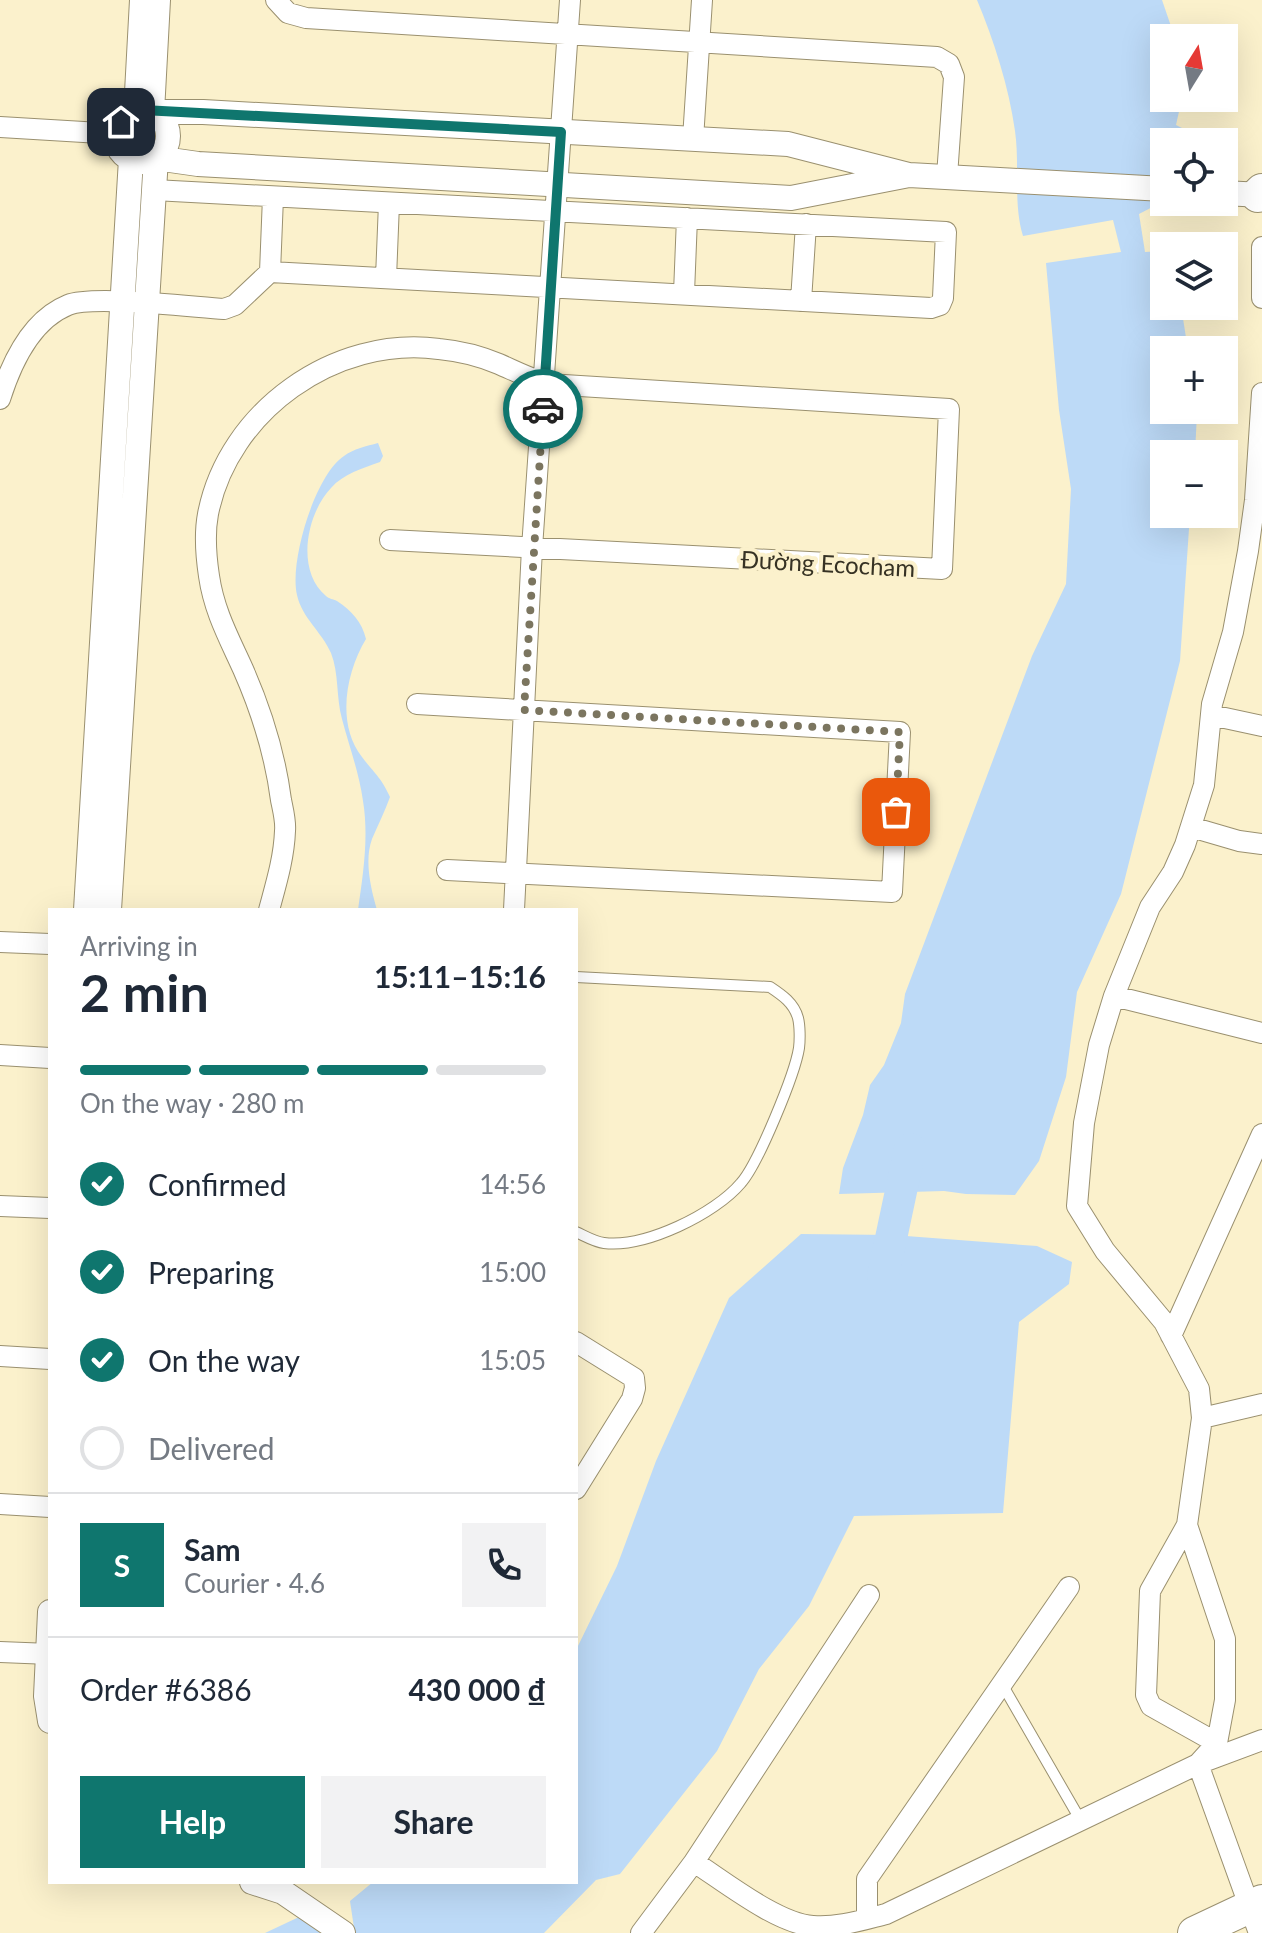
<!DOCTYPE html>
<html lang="en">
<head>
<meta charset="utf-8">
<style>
  body { margin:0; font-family:Lato,sans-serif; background:#f2f2f3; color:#1f2937; height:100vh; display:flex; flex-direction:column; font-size:30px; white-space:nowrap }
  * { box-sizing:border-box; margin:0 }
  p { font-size:26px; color:#747a83 }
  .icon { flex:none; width:44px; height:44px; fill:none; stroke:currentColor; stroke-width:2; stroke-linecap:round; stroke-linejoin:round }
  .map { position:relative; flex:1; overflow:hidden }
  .details { position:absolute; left:48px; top:908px; width:530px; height:976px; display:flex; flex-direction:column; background:#fff; border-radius:0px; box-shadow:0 8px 32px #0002 }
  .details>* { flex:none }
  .needle { width:52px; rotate:11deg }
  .tools { position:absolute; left:1150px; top:24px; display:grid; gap:16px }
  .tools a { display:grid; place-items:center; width:88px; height:88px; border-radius:0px; background:#fff; box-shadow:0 8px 32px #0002; font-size:40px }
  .pin { position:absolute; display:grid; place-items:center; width:68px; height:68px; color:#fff; margin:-34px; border-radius:16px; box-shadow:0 4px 12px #0006 }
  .courier { position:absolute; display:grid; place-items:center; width:80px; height:80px; margin:-40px; border:6px solid #0f766e; border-radius:50%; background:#fff; color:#222; box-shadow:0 2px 10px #0007 }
  .overview em { font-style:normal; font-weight:700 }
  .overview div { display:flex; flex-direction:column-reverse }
  .overview { display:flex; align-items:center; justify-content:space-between; height:136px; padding:0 32px }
  h1 { font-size:52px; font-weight:700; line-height:60px }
  .bar { display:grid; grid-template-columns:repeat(4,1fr); gap:12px 8px; align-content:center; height:96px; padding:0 32px }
  .bar i { height:10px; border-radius:6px; background:#e0e1e3 }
  .bar .current { background:#0f766e }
  .bar p { grid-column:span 4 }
  .line { display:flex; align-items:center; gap:20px; padding:0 32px; border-top:2px solid #e0e1e3 }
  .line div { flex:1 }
  .round { display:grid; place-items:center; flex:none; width:84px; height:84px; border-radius:0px; background:#f2f2f3 }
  ol { padding:0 32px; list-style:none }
  li { display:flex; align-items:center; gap:24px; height:88px }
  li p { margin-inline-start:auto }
  li .icon { padding:8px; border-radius:50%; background:#0f766e; color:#fff; stroke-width:4 }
  li:last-child { color:#747a83 }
  li i { width:44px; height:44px; border:4px solid #e0e1e3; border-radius:50% }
  .primary-button { display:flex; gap:16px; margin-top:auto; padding:16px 32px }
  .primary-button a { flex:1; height:92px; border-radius:0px; background:#0f766e; color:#fff; font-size:32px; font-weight:700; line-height:92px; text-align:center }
  .primary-button a+a { background:#f2f2f3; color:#1f2937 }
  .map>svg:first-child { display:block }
  .water { fill:#bddaf7 }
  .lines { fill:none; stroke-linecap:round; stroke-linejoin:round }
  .stream { stroke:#bddaf7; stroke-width:5 }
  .river { stroke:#bddaf7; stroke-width:32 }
  .service-casing { stroke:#9a906f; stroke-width:12 }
  .minor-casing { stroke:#9a906f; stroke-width:22 }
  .tertiary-casing { stroke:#9a906f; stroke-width:26 }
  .primary-casing { stroke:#9a906f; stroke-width:34 }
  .trunk-casing { stroke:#9a906f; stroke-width:36 }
  .service { stroke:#fff; stroke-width:10 }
  .minor { stroke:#fff; stroke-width:20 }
  .tertiary { stroke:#fff; stroke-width:24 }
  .primary { stroke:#fff; stroke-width:32 }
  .trunk { stroke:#fff; stroke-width:34 }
  .done { stroke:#7b755f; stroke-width:8; stroke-dasharray:0 14.4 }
  .route { stroke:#0f766e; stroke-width:10 }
  .labels { text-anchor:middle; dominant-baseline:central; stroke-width:8; stroke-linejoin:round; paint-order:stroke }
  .street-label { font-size:24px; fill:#363224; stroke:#fbf1cc }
</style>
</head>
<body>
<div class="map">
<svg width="1262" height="1933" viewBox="0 0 1262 1933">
  <rect width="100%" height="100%" fill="#fbf1cc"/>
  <path class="water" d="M977,0H1162L1175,38H1164V98H1182L1176,125L1204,139V142H1164V201L1139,214L1145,252L1164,251V306H1181L1188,350H1164V410H1197V413L1195,454H1164V514H1190L1180,661L1121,894L1077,992L1066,1077L1039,1161L1015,1195L966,1194L944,1191L839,1194L843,1168L863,1115L870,1085L884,1065L901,1023L905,994L1032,656L1066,584L1071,489L1059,410L1046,263L1121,252L1113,220L1023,236C1013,202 1020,166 1015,131C1009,87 994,41 977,0Z
    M378,443L383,456L380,462C363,468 343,474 331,488C307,513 295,570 326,596C329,599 333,599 337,601C352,611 362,622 366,639C346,672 336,724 362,757C374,773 381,777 390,797C385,811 378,825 372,839C364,861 371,889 377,910H358C363,875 369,837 363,801C359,772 349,746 342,719C336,697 339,673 331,653C322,632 302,618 297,595C289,562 315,475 344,456C353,449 367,446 378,443Z
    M801,1234L893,1235L1037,1246L1072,1262L1069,1284L1019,1322L1003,1513L854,1516L809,1606L759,1669L717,1751L620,1874L596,1880L544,1933H338L354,1928L350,1901L373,1882H576V1650L617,1566L656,1461L729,1298Z
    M299,1917L321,1933H265Z"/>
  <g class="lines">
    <path class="stream" d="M893,1235L895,1192"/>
    <path class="river" d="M883,1276L910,1149"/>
    <defs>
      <path id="service" d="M576,977L770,987C782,995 794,1003 798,1018C800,1026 800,1040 799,1048C795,1074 758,1164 741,1183C715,1214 645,1248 604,1243C595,1242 585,1236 576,1232
        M1002,1684L1081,1821"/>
      <path id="minor" d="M276,0L288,13L306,18L937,57L949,64L954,77L947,176
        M134,111L140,0
        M154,112L160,0
        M0,127L117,134
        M693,139L702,0
        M1262,247V298
        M270,272L273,197
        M386,278L389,203
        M684,293L687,218
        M801,301L806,224
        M0,399C11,364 31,320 68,305C93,295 192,307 224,309L235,305L270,272L931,308L940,305L943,298L946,232L154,190
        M417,704L900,732L892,892L447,870
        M1211,715L1262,726
        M1191,827L1239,841L1262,844
        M269,910C276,884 284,858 285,831C286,821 283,810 281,800C275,754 262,712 243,669C229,638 214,611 209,576C206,556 204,535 208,514C228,411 335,335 439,349C460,351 480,356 499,364C522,374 539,384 564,385C692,393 821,401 949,409L942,569L390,540
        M514,910L532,548L570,0
        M0,942L50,944
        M1114,996L1262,1033
        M0,1055L50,1058
        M0,1206L50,1208
        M1171,1336L1262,1134
        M576,1342L634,1378L635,1388L632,1399L576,1489
        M0,1356L50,1359
        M1202,1418L1262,1404
        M0,1504L50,1507
        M1187,1525L1150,1591L1146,1695L1151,1706L1217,1743
        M0,1652L50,1654
        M694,1862C725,1882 778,1924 813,1926C837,1928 862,1920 886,1914L1198,1764L1262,1740
        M867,1919V1879L1069,1587
        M641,1933L694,1862L869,1595
        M1259,1933L1198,1764L1217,1743L1225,1700V1639L1187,1525L1202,1418L1199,1389L1164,1322L1105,1251L1077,1206L1084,1123L1099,1045L1114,996L1150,907L1173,872L1185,845L1204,785L1212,704L1233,632L1248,551L1255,500L1262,393"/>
      <path id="tertiary" d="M116 136a26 26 0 1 1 52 0a26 26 0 1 1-52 0Z
        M154,112H203L788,144L909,175L1164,189
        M1224,193L1262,195
        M86,910L131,159
        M109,910L156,158L198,164L791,198L909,175
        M50,1612L46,1696L50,1721
        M252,1882L283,1892L343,1933"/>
      <path id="primary" d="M1194,1933L1262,1901"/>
      <path id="trunk" d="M1258,195L1262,191"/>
    </defs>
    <use href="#service" class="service-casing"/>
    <use href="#minor" class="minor-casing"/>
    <use href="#tertiary" class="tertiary-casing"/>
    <use href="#primary" class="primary-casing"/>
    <use href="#trunk" class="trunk-casing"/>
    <use href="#service" class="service"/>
    <use href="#minor" class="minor"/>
    <use href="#tertiary" class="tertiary"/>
    <use href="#primary" class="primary"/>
    <use href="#trunk" class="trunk"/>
  </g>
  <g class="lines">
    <path class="done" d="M543,409L524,710L900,732L896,812"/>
    <path class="route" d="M121,122L132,112L143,110L561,132L543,409"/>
  </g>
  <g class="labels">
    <g class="street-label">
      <text transform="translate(828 563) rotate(3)">Đường Ecocham</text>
    </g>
  </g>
</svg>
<div class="tools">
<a><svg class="needle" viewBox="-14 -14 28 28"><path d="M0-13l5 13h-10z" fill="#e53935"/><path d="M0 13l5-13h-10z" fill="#747a83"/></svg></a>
<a><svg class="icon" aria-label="locate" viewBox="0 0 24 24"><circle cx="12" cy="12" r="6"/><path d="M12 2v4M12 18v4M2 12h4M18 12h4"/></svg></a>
<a><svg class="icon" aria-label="layers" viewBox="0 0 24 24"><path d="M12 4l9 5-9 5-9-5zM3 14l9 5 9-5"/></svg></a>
<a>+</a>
<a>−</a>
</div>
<div class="pin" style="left:896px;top:812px;background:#ea580c"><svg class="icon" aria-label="bag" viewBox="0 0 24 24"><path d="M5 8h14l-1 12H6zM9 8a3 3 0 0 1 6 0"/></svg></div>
<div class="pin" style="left:121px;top:122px;background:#1f2937"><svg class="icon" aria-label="home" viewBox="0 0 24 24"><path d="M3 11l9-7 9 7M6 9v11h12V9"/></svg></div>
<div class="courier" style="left:543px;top:409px"><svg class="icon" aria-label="car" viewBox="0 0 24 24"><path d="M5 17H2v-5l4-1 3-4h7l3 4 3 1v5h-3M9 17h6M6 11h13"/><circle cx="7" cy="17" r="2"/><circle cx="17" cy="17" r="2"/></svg></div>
<section class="details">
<div class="overview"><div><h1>2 min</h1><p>Arriving in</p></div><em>15:11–15:16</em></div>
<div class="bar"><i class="current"></i><i class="current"></i><i class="current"></i><i></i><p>On the way · 280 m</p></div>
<ol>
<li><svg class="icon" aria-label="check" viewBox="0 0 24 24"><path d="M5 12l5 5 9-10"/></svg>Confirmed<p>14:56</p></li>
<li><svg class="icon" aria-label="check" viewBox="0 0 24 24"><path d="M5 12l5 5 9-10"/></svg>Preparing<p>15:00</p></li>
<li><svg class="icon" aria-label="check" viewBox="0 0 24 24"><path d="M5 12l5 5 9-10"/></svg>On the way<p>15:05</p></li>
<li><i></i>Delivered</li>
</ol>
<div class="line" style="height:144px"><b class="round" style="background:#0f766e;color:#fff">S</b><div><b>Sam</b><p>Courier · 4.6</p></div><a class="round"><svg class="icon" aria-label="phone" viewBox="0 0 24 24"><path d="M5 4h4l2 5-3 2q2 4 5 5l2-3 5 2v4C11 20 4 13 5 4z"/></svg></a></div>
<div class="line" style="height:104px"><div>Order #6386</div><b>430 000 ₫</b></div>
<div class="primary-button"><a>Help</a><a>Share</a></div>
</section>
</div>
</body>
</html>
